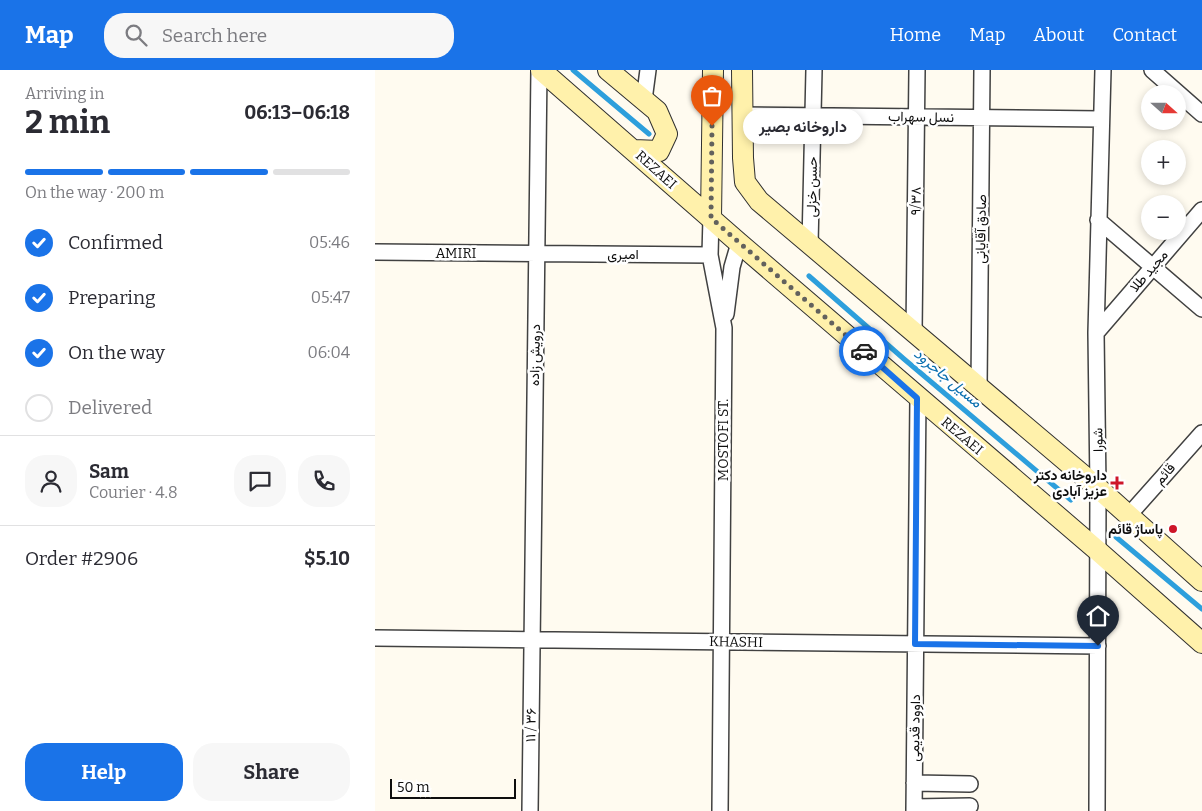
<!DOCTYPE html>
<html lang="en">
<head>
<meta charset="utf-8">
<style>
  body { margin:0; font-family:Bitter,Vazirmatn,serif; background:#f7f7f7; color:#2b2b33; height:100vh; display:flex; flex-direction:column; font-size:19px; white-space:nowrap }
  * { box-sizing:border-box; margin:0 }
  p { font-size:16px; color:#7c7c81 }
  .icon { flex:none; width:28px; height:28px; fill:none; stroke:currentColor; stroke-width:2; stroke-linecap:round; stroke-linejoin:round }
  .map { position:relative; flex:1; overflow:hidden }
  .side { display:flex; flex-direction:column; background:#fff; width:375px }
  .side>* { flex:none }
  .needle { width:32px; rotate:111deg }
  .fabs { position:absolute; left:766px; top:15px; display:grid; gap:10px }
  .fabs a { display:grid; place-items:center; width:45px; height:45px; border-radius:50%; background:#fff; box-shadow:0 2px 8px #0003; font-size:25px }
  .scale { position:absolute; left:15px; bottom:12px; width:126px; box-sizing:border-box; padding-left:5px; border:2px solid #0e0e0e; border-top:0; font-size:14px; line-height:18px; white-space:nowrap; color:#0e0e0e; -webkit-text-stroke:4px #fff; paint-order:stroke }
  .pin { position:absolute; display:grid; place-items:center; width:42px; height:42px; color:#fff; margin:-51px -21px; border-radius:50% 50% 50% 0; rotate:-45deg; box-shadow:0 0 5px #0007 }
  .pin .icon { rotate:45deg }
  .courier { position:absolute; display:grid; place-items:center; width:50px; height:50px; margin:-25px; border:4px solid #1a73e8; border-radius:50%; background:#fff; color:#222; box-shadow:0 1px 6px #0007 }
  .bubble { position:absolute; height:35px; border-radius:18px; background:#fff; box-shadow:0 2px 8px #0003; font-size:16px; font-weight:700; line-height:35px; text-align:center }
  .summary em { font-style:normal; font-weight:700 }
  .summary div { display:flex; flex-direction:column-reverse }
  .summary { display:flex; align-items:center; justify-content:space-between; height:85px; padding:0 25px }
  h1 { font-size:32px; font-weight:700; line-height:38px }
  .bar { display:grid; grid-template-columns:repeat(4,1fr); gap:8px 5px; align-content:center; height:60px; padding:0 25px }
  .bar i { height:6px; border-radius:4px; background:#e1e1e2 }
  .bar .current { background:#1a73e8 }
  .bar p { grid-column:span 4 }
  .line { display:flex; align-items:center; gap:12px; padding:0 25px; border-top:1px solid #e1e1e2 }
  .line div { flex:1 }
  .round { display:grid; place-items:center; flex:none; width:52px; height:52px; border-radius:20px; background:#f7f7f7 }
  ol { padding:0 25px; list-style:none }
  li { display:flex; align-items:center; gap:15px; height:55px }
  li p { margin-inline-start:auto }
  li .icon { padding:5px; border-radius:50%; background:#1a73e8; color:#fff; stroke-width:4 }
  li:last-child { color:#7c7c81 }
  li i { width:28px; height:28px; border:2px solid #e1e1e2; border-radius:50% }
  .button { display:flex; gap:10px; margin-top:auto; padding:10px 25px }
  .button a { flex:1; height:58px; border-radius:20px; background:#1a73e8; color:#fff; font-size:20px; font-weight:700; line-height:58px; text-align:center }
  .button a+a { background:#f7f7f7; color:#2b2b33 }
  header { display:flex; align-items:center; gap:30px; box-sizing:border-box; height:70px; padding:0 25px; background:#1a73e8; color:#fff }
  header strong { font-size:24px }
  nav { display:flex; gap:28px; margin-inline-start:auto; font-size:18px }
  .search { width:350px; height:45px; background:#f7f7f7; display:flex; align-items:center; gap:12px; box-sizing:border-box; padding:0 18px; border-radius:20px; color:#7c7c81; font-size:19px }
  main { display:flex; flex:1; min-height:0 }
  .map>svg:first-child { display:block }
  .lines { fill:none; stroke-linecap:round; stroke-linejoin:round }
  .stream { stroke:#2d9fdc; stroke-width:5 }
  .minor-casing { stroke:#414141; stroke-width:18 }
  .secondary-casing { stroke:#303030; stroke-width:22 }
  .minor { stroke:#fff; stroke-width:15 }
  .secondary { stroke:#fff1ab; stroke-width:20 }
  .done { stroke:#62615d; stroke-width:5; stroke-dasharray:0 9 }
  .route { stroke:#1a73e8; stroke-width:6 }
  .poi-dot { fill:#ce1629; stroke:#fff; stroke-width:2 }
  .labels { text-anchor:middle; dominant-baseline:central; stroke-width:5; stroke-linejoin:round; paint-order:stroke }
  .street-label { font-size:14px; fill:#0e0e0e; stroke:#fff }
  .poi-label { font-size:14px; font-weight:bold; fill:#0e0e0e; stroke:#fff; text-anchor:end }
  .water-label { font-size:15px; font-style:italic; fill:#096faf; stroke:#fff }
</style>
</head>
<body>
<header>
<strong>Map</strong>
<div class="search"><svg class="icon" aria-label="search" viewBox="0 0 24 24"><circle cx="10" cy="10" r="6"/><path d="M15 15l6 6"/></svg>Search here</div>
<nav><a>Home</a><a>Map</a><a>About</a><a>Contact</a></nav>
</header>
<main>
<section class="side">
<div class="summary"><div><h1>2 min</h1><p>Arriving in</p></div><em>06:13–06:18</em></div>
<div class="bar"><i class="current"></i><i class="current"></i><i class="current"></i><i></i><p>On the way · 200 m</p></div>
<ol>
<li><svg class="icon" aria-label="check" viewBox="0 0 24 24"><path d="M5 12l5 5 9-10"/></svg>Confirmed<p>05:46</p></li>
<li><svg class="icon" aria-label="check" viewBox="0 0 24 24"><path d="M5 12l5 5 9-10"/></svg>Preparing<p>05:47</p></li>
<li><svg class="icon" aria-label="check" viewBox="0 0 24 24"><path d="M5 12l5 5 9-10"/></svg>On the way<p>06:04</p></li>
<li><i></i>Delivered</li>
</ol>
<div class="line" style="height:90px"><a class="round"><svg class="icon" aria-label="person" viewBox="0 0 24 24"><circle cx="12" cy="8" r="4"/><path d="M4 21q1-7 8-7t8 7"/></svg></a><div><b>Sam</b><p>Courier · 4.8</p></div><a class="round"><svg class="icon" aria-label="chat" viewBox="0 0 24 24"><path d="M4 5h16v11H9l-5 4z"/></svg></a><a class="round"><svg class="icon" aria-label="phone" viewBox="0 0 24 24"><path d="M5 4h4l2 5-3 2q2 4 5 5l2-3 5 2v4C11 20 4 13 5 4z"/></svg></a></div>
<div class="line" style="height:65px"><div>Order #2906</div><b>$5.10</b></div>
<div class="button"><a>Help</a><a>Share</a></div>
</section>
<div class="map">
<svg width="827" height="741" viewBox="0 0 827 741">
  <rect width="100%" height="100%" fill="#fffbf0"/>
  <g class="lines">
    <path class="stream" d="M198,0L274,64
      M434,206L529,289L696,430
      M741,467L827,539"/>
    <defs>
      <path id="minor" d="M777,0L827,44
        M269,30L273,0
        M367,45L725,49
        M336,148L335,185L349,258L345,741
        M723,150L827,239
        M435,174L439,0
        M0,182L335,185
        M351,244L357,197L364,173
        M539,262L542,0
        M721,263L827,140
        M604,317L607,0
        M754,445L827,363
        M0,568L723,576
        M539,713L595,714
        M539,737L595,736
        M155,741L164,0
        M539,741L543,327
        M722,741L723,418L721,263L728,0"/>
      <path id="secondary" d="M166,0L364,173L723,481L827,573
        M233,0L282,41L292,64L284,81L259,80
        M367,0L368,88L370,112L384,131L723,418L827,511
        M336,148L338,0"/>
    </defs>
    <use href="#minor" class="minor-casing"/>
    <use href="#secondary" class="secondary-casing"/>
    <use href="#minor" class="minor"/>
    <use href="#secondary" class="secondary"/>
  </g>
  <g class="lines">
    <path class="done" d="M337,56L336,148L489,281"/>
    <path class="route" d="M489,281L542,328L540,574L723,576"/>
  </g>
  <g class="poi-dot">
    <path d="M739.5 405.5h5v5h5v5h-5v5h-5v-5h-5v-5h5z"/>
    <circle cx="798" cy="459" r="5"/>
  </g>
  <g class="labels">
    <g class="street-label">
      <text transform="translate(546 47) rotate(1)">نسل سهراب</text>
      <text transform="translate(281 100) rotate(42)">REZAEI</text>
      <text transform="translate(437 117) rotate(-89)">حسن خزلی</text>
      <text transform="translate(541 131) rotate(-89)">۹/۳۸</text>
      <text transform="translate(606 159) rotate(-89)">صادق آقایانی</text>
      <text x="81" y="183">AMIRI</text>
      <text x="248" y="184">امیری</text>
      <text transform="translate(774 201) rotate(-49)">مجید طلا</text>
      <text transform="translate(160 285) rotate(-89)">درویش زاده</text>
      <text transform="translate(587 366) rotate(40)">REZAEI</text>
      <text transform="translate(348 370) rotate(-90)">MOSTOFI ST.</text>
      <text transform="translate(723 370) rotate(-91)">شورا</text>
      <text transform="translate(790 404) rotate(-49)">قائم</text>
      <text transform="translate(361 572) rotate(1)">KHASHI</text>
      <text transform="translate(156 655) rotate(-89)">۱۱ / ۳۶</text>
      <text transform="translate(540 658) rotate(-89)">داوود قدیمی</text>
    </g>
    <g class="poi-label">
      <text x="732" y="405">داروخانه دکتر<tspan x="732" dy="16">عزیز آبادی</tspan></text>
      <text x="788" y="459">پاساژ قائم</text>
    </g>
    <g class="water-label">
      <text transform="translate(573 308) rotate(40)">مسیل جاجرود</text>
    </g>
  </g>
</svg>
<div class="fabs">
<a><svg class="needle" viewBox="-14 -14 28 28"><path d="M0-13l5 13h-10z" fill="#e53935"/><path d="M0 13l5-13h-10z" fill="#7c7c81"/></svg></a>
<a>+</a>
<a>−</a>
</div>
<div class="scale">50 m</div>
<div class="pin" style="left:337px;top:56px;background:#ea580c"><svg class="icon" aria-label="bag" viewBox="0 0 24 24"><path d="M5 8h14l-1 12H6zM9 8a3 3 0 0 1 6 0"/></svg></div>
<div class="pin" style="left:723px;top:576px;background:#1f2937"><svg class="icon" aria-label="home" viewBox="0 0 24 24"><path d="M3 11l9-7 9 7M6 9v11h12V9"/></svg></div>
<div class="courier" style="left:489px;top:281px"><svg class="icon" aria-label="car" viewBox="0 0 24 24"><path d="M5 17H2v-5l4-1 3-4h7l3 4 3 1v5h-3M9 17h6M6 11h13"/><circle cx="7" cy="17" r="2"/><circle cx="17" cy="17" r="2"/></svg></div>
<div class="bubble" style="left:368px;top:39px;width:120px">داروخانه بصیر</div>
</div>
</main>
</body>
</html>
